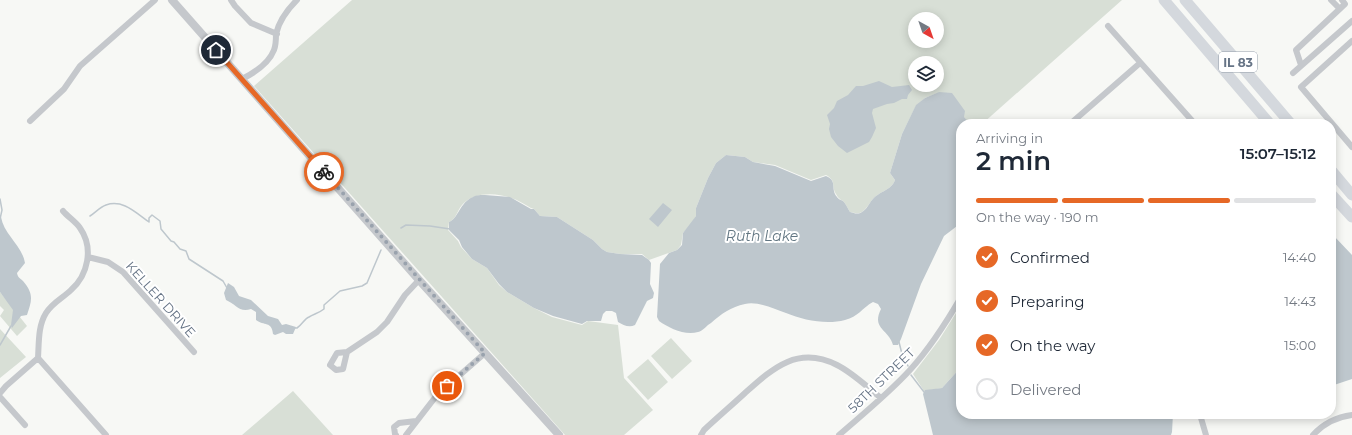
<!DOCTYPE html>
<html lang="en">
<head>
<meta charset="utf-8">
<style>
  body { margin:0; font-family:Montserrat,sans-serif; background:#f2f2f3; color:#1f2937; height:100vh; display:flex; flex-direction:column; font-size:15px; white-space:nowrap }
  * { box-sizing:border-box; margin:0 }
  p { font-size:13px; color:#747a83 }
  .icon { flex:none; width:22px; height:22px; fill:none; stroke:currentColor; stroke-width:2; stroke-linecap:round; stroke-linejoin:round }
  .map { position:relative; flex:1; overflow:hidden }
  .drawer { position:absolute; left:956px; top:119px; width:380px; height:300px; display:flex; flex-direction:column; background:#fff; border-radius:16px; box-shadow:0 2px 10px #0003 }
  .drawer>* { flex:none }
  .needle { width:26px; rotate:140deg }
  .buttons { position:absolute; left:908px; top:12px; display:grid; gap:8px }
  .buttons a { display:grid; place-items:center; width:36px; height:36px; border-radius:50%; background:#fff; box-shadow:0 2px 10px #0003; font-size:20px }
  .pin { position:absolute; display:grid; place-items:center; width:34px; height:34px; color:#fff; margin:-17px; border:2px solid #fff; border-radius:50%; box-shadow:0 1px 4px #0007 }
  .courier { position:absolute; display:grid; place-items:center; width:40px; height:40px; margin:-20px; border:3px solid #e66826; border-radius:50%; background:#fff; color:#222; box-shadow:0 1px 5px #0007 }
  .head em { font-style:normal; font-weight:600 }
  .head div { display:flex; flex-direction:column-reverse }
  .head { display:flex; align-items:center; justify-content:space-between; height:68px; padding:0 20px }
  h1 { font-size:26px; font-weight:600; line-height:30px }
  .bar { display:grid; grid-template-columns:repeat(4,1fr); gap:6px 4px; align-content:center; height:48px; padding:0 20px }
  .bar i { height:5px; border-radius:3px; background:#e0e1e3 }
  .bar .on { background:#e66826 }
  .bar p { grid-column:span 4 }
  ol { padding:0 20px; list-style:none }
  li { display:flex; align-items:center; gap:12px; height:44px }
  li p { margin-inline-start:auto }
  li .icon { padding:4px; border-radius:50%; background:#e66826; color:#fff; stroke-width:4 }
  li:last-child { color:#747a83 }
  li i { width:22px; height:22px; border:2px solid #e0e1e3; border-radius:50% }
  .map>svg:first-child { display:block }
  .green { fill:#d8dfd6; fill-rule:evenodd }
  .water { fill:#bec7cd }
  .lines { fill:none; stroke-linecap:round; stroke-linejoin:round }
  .stream { stroke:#bec7cd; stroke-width:1.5 }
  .minor { stroke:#c5c8cc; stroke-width:6 }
  .tertiary { stroke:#c5c8cc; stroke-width:8 }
  .motorway { stroke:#d4d8dd; stroke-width:11 }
  .done { stroke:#99a2ad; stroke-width:4; stroke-dasharray:0 7.2 }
  .route { stroke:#e66826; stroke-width:5 }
  .labels { text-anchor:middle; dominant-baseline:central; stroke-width:4; stroke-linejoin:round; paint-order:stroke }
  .shield { fill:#fff; stroke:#949eaa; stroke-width:1 }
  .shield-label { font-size:12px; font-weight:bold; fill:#667486 }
  .street-label { font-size:13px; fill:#667486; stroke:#fff }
  .water-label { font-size:14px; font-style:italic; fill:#627682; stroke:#fff }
</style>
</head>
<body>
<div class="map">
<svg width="1352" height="435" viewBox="0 0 1352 435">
  <rect width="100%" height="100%" fill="#f7f8f5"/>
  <path class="green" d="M352,0H1122L982,124H970L940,92L925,98L916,106L902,134L890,173L895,180C891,191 879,191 872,200C869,204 866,209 862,212C858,214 854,213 850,212C848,209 846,204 843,201C840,199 838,198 836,194C831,186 837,181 826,175L811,180L775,165L753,162L745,157L726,155L716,163L708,178L696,208V216L693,222L683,233L681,245L677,250L649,260L642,254H620L607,252L602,249L593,240L557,217L540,216L534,209L531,208C524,204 518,200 511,198C496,192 472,192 462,205C457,211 456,219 449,222L448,230L458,241L461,247L472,259L487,268L499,285L507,292L534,308L552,317L582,325L588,321L618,325L624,378L653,410L624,435H565L254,86ZM915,19H937V41H915ZM915,63H937V85H915Z
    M0,292L27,326L17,336L0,316L4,310L0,306Z
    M961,305V367L942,388L924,391L913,374L939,340Z
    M0,329L26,357L0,378Z
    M671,338L692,361L672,379L651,356Z
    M648,359L668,382L648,400L627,377Z
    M293,391L333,435H242Z"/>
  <path class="water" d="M879,81L892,87L909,85L912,90L908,95L907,99H902L894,103L887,104L873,109L872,113L876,128L872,137L869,142L847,153L838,146L831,137L829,129L830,124L827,115L834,108L837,101L848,95L856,86H863Z
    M939,92L952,93L965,111L964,117L970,124H961V223L944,236L921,284L901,339L898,345H893C889,329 871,329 881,309L878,304L873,302C862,308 858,317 845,320C826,325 803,320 786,313C774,309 758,301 745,304C731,307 721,314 711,323C707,325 703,331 698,332C685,336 669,328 659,321L657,317L660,264L669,253L677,250L682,245L683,233L696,216V208L708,178L716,163L726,155L745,157L753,162L775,166L811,181L826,176C838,181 830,189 837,197C839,200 840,199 843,201C846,204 848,209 850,212C854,213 858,215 862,212C866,210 869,204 872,200C879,191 891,191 895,180L890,173L902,134L916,105L925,98Z
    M485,195L510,197L531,209H534L540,216L557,217L593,240L602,249L607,252L620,254L642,255L649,260L651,263L650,284L654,293L653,298L647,301L635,325C629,328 623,325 618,322L616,313L612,311H606L603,314L601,321H587L582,324L553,316L534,308L507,292L499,284L487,268L472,259L462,247L459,240L449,230V222C458,219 460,202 473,197C476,195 482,195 485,195Z
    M663,203L672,210L658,227L649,219Z
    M0,217H1C4,235 22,245 25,263L17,273C18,278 20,278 23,281C34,294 32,300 27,315L21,316L12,328L11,325L13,310L0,292Z
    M1331,235L1334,236L1352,255V379L1331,386Z
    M228,283L234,287L239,296L251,300L268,316L278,319L282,325L286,324L296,327L293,334H286L283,332L275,335L273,334C272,321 264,326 256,320V312L251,309C239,313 236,304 226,300L224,293Z
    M961,367V414H1173L1172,432L1171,435H933L923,394L925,390L942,388Z"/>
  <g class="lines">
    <path class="stream" d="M0,199L2,210L0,219
      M90,216C95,213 100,207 106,205C123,199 136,213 149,222V218L152,215L160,221L161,229L171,241L174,242L180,249L186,251L189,259L223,281L227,288
      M401,228L406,225L430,226L450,229
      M294,328H297C302,325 304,319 309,317C314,314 319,313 324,309V305L340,291L362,286L367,283L381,250
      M899,342L902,354L908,366
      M0,345L11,326
      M911,375L924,392"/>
    <path class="minor" d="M231,0L235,6L251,23L277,34
      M1331,0L1340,9
      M1108,26L1195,124
      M1352,41L1301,87L1352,147
      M1301,65L1296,50L1345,4L1342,0
      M1293,73L1352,21
      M242,79C254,73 269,63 274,50C276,45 276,40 276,34C279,21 287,10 297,0
      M30,121L64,89L80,66L155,0
      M1070,124L1140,63
      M88,257L108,262L123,272L194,352
      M347,352L343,369L336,370L330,365L337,353L347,352L377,332L387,322L405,295L419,280
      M38,358C39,342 38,326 46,313C53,302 63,298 71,290C88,275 94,248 80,228C76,222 68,217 63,211
      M38,358L106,435
      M0,393L6,386L38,358
      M0,397L25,425
      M1201,418L1206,435
      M396,435L395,434L394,427L399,423L416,421
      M406,435L437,395L485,353
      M701,435L704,430C718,417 732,405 745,393C773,368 798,345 837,365C853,373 867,387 881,398
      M839,435C863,414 888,394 910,370C930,348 946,323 961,297
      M1313,435C1324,423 1337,417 1352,415"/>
    <path class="tertiary" d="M172,0L419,280L559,435"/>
    <path class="motorway" d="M1164,0L1270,124
      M1185,0L1291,124
      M1331,170L1352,195
      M1331,194L1352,217"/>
  </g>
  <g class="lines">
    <path class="done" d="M324,172L485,353L447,386"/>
    <path class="route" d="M216,50L324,172"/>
  </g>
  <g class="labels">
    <rect class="shield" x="1219" y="52" width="38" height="20" rx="3"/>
    <g class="shield-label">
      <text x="1238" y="62">IL 83</text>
    </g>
    <g class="street-label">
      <text transform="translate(161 299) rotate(48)">KELLER DRIVE</text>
      <text transform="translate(881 380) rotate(-44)">58TH STREET</text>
    </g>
    <g class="water-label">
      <text x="762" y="236">Ruth Lake</text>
    </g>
  </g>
</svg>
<div class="buttons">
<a><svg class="needle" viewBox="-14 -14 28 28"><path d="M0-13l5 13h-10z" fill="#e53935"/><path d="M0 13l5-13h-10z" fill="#747a83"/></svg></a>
<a><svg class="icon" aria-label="layers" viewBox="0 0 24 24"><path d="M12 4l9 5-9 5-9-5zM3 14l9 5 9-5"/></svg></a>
</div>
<div class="pin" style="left:447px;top:386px;background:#ea580c"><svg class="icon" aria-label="bag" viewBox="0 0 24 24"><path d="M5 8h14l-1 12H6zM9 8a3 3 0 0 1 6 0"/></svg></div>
<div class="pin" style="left:216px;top:50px;background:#1f2937"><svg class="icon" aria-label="home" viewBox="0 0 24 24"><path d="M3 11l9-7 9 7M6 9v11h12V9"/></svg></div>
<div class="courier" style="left:324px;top:172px"><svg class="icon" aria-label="bike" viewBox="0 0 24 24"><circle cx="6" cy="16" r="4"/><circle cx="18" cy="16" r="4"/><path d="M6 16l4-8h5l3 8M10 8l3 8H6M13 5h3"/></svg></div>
<section class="drawer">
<div class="head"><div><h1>2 min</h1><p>Arriving in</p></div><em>15:07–15:12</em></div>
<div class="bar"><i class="on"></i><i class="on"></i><i class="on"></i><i></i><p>On the way · 190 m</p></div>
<ol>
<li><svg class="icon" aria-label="check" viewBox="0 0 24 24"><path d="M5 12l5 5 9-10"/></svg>Confirmed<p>14:40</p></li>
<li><svg class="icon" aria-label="check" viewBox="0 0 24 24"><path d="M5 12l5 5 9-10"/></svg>Preparing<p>14:43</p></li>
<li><svg class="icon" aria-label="check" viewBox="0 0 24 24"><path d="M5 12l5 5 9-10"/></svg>On the way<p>15:00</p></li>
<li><i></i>Delivered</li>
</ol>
</section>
</div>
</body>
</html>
